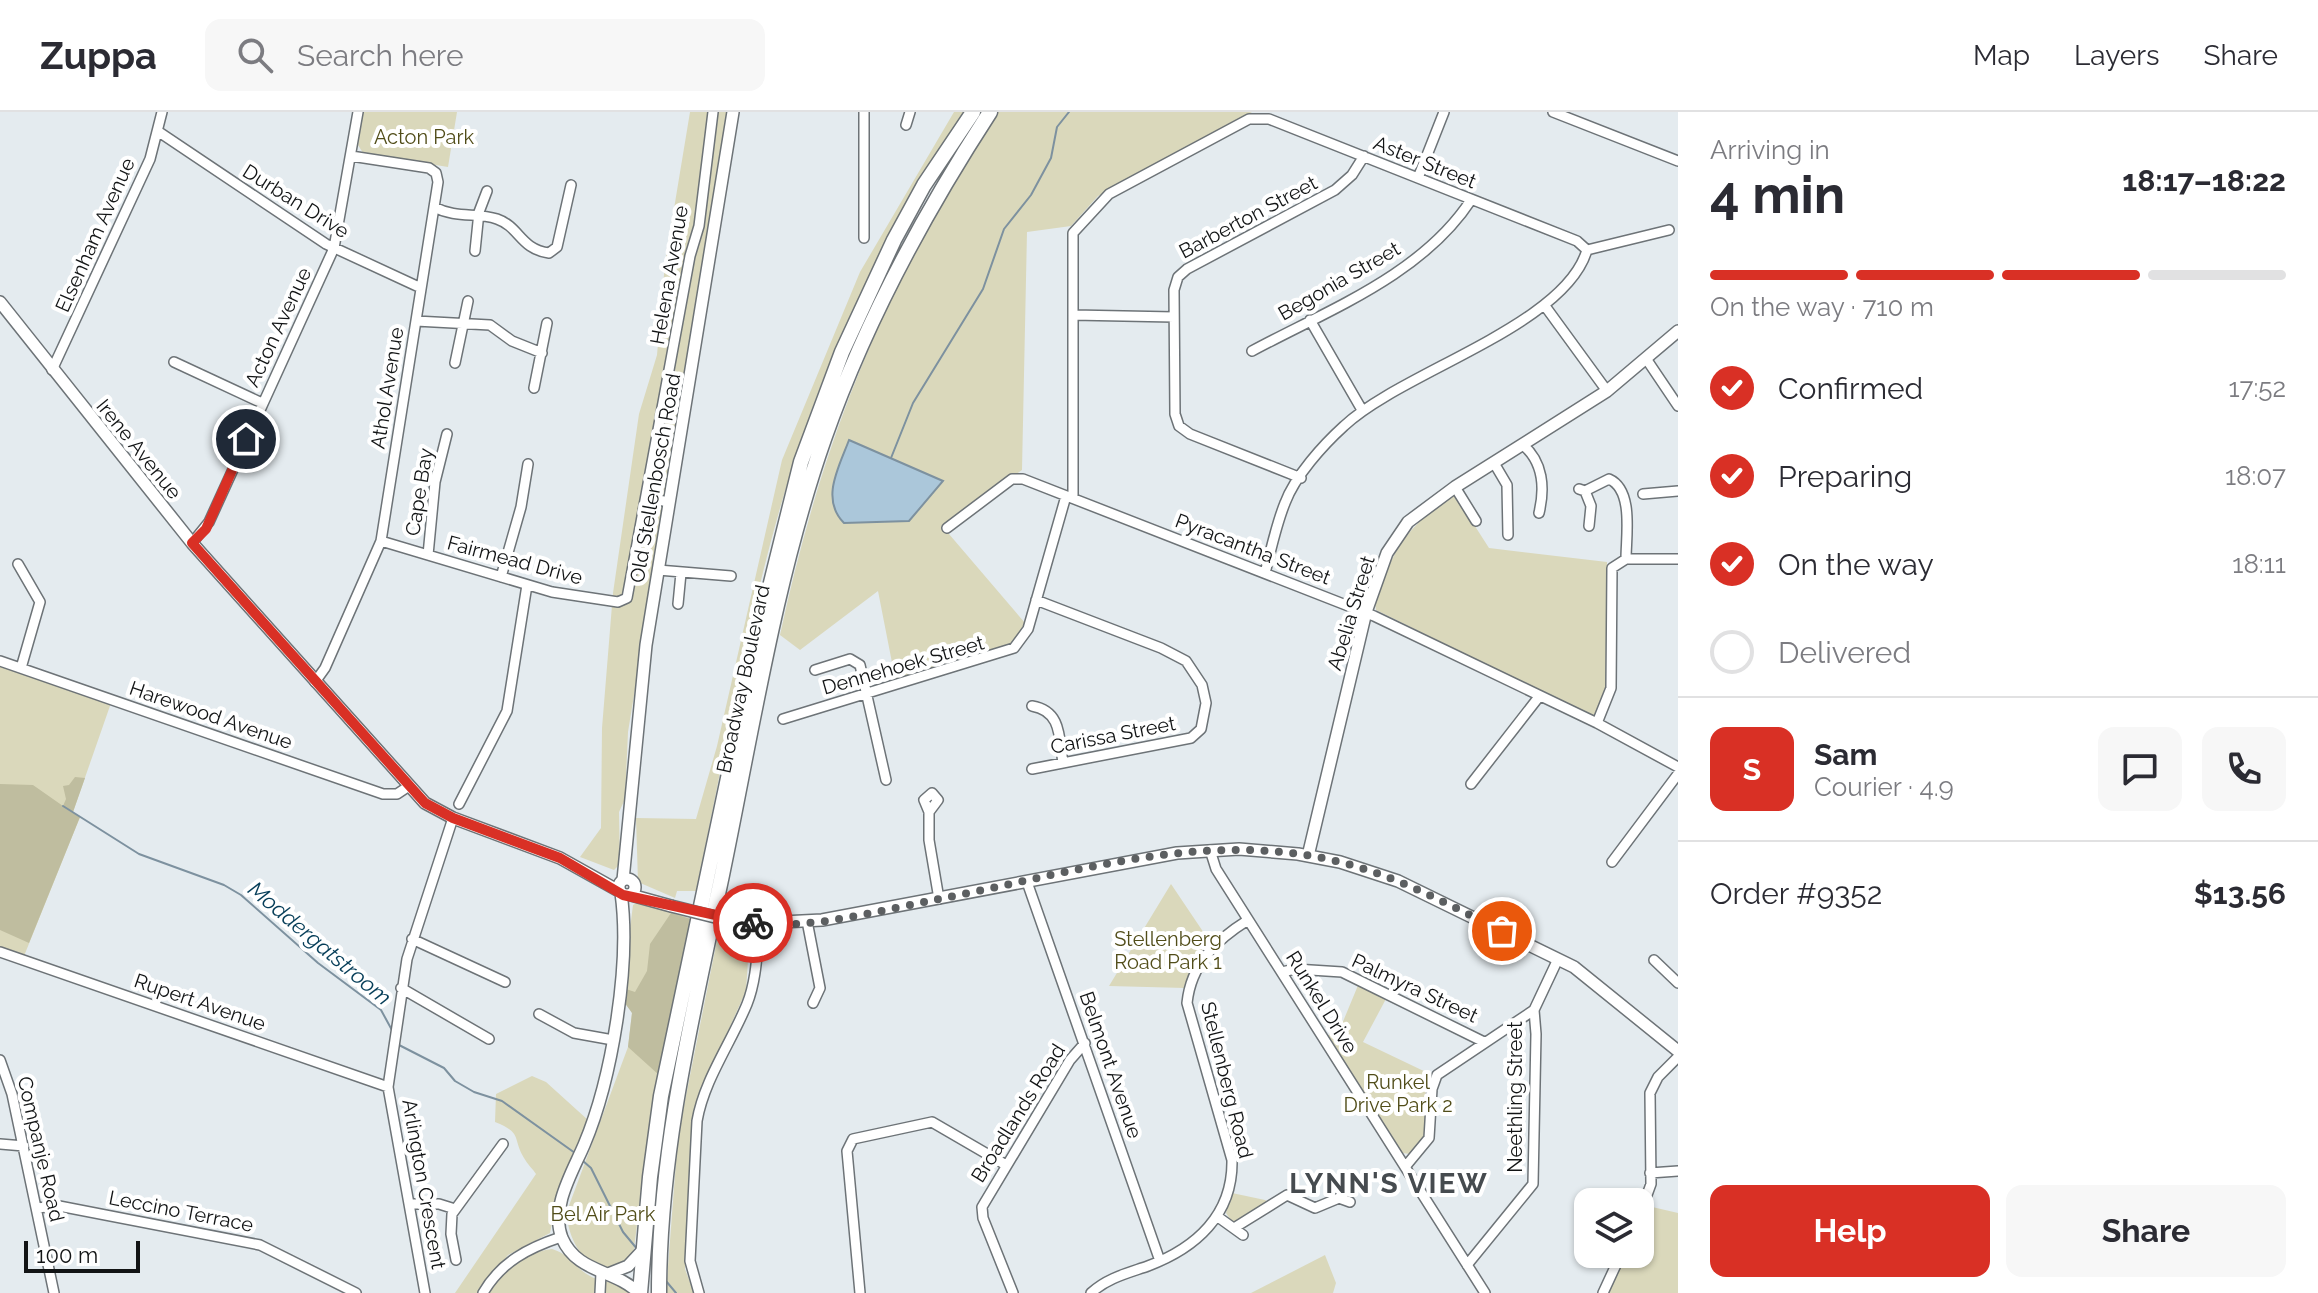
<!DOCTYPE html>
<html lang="en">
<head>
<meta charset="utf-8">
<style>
  body { margin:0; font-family:Raleway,sans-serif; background:#f7f7f7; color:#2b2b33; height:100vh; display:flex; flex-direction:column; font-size:30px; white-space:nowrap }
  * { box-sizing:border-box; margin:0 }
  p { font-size:26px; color:#7c7c81 }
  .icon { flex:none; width:44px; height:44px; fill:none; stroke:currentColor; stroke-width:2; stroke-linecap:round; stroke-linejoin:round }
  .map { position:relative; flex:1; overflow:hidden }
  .drawer { display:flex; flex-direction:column; background:#fff; width:640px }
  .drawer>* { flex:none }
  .buttons { position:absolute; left:1574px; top:1076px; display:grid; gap:16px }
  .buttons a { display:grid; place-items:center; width:80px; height:80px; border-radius:16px; background:#fff; box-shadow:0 2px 6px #0004; font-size:40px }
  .scale { position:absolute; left:24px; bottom:20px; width:116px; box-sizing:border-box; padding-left:8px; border:4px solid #121415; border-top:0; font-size:22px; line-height:28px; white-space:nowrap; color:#121415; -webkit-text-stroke:6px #fff; paint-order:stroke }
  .pin { position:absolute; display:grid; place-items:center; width:68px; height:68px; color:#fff; margin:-34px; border:4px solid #fff; border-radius:50%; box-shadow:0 2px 8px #0007 }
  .courier { position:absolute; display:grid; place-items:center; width:80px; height:80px; margin:-40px; border:6px solid #d93025; border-radius:50%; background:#fff; color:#222; box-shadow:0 2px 10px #0007 }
  .head em { font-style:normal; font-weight:700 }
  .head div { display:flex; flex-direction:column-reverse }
  .head { display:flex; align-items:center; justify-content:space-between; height:136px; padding:0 32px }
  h1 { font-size:52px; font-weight:700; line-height:60px }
  .bar { display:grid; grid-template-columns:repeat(4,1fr); gap:12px 8px; align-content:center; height:96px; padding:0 32px }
  .bar i { height:10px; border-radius:6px; background:#e1e1e2 }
  .bar .selected { background:#d93025 }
  .bar p { grid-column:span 4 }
  .line { display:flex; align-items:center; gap:20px; padding:0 32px; border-top:2px solid #e1e1e2 }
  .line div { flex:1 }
  .round { display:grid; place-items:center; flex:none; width:84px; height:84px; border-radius:16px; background:#f7f7f7 }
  ol { padding:0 32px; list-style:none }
  li { display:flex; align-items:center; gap:24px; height:88px }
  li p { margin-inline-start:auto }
  li .icon { padding:8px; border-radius:50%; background:#d93025; color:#fff; stroke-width:4 }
  li:last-child { color:#7c7c81 }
  li i { width:44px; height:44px; border:4px solid #e1e1e2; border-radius:50% }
  .button { display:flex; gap:16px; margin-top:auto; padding:16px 32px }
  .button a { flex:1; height:92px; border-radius:16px; background:#d93025; color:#fff; font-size:32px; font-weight:700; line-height:92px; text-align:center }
  .button a+a { background:#f7f7f7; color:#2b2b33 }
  header { display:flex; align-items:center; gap:48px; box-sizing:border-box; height:112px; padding:0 40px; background:#fff; border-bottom:2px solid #e1e1e2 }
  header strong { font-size:38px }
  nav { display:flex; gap:44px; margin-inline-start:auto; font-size:28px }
  .search { width:560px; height:72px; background:#f7f7f7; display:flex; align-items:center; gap:20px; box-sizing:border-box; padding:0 28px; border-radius:16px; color:#7c7c81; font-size:30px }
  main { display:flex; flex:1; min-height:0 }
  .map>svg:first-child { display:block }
  .green { fill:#dad8bb }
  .forest { fill:#bfbd9f }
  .water { fill:#abc7da; stroke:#7d919f; stroke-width:2 }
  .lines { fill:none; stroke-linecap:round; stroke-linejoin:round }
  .stream { stroke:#7d919f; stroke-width:2 }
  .minor-casing { stroke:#6d7377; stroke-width:12 }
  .tertiary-casing { stroke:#6d7377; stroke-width:14 }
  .primary-casing { stroke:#6d7377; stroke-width:17 }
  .minor { stroke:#fff; stroke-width:9 }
  .tertiary { stroke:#fff; stroke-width:11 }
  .primary { stroke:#fff; stroke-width:14 }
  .tertiary-bridge-casing { stroke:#6d7377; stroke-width:14; stroke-linecap:butt }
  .tertiary-bridge { stroke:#fff; stroke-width:11 }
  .done { stroke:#5c5f61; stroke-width:8; stroke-dasharray:0 14.4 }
  .route { stroke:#d93025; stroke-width:10 }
  .labels { text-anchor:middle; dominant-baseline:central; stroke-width:8; stroke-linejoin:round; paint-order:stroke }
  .park-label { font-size:20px; fill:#514d19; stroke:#fff }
  .street-label { font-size:20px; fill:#121415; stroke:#fff }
  .water-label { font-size:22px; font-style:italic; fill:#053d58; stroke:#fff }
  .district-label { font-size:28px; font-weight:bold; letter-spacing:2px; fill:#464b4f; stroke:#fff }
</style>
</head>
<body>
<header>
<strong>Zuppa</strong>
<div class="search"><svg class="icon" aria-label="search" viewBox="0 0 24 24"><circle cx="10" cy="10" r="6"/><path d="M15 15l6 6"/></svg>Search here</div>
<nav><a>Map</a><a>Layers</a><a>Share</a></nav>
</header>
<main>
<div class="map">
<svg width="1678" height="1181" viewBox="0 0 1678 1181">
  <rect width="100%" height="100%" fill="#e4ebef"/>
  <path class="green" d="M363,0H457L448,55L363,41L358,33Z
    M690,0H729L628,620L625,687L619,700L620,752L614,758L580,745L601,716L602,616L613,481L639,302L657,243L665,151Z
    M954,0H964C891,109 832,228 793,353C749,491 726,638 696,779H677L675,786L638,770L636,706L696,707L717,634L782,348L860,160Z
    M998,0H1252L1098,84L1071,114L1027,120L1022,358L943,415L1025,511L1015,531L896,571L878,479L800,538L780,523C822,328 887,166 998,0Z
    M1455,383L1489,436L1607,450L1608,572L1595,602L1591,604L1376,498L1375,492C1392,438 1406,414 1455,383Z
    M0,552L111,591L73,700L80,705L24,844L0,836Z
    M1171,772L1210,830L1185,876L1109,874Z
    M640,789L691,807L649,1015L634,1137L628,1150C623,1152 615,1156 609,1156C582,1157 566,1121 567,1099L628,935L632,901L622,880L633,793Z
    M720,813L750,817L746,879L702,977L692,1013L685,1157L694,1181H666L678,1024Z
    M1359,871L1387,885L1363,930L1430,962L1427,1020L1410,1042L1402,1041L1328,926L1329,922L1337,924Z
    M532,964L546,970L588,1008L558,1081L550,1121L508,1143L478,1181H455L536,1062C533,1057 527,1052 524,1046C512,1026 523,1021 495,1010L496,982Z
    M1232,1081L1265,1088L1270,1091L1237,1111L1232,1110L1226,1101Z
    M1648,1094L1678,1101V1181H1608L1626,1142H1640V1111Z
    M552,1137C568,1141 575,1156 590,1164C605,1172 618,1169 633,1181H487C503,1159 524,1140 552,1137Z
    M1325,1143L1336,1171L1333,1181H1251Z"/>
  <path class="forest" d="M75,665L85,666L73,700L80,705L29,831L0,818V672L33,673L63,694L66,687L63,674L69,673Z
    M671,801L691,807L659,963L628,935L632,901L624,890L626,877L635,880L647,859L650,832Z"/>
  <path class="water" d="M849,328L943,369L909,409L844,411C820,387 839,355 849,328Z"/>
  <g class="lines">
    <path class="stream" d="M891,346L913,291L983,177L1004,117L1031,83L1051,46L1057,15L1069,0
      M63,694L139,742L224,773L241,783L318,851L381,898L393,920
      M399,933L444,956L455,969L474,980L502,989L575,1041
      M583,1049L591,1056L623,1120L638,1138
      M666,1169L676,1181"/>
    <defs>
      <path id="minor" d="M864,0V126
        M1553,0L1678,49
        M906,13L910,0
        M159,20L326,132L421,176
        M1418,66L1444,0
        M434,95C457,107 476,100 497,107C520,115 520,137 549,141L557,135L571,73
        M1587,138L1669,118
        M475,139L479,100L487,79
        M1545,194L1607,279
        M1073,203L1174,205
        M1310,208L1362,298
        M416,209L490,213L512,229L542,241
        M1252,239C1328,198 1422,163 1471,88
        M1647,248L1678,294
        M174,250L262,291
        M455,251L468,189
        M52,258L150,47L162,0
        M534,276L547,211
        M1523,333C1543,350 1545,376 1539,401
        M1494,351L1507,373L1508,423
        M1301,366L1190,322L1179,314L1175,302L1174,178L1178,165L1187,157L1335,78L1352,63L1364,44
        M1455,375L1476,409
        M1579,377L1585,379L1609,367C1634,378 1626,424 1626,447
        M1585,379L1591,394L1589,414
        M1643,382L1678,379
        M647,386L669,390
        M1073,386V121L1109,82L1249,7H1269L1577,129L1587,138
        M947,416L1012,367H1023L1374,504L1597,611L1678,655
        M381,429L552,480L618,490L627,486L690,144L699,114L713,0
        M192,431L209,410L334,136L358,0
        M428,443L435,370L447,322
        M18,452L40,490L21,556
        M658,458L731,464
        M1265,461C1271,438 1276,413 1285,391C1295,364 1323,333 1344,314C1401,260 1565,214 1587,138
        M501,465L521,395L528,352
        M678,492L681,461
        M0,549L383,682H397L409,674
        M815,558L850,547L860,553L886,668
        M315,570L325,556L381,429L438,70L436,61L429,56L351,44
        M1032,594C1062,599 1059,626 1063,651
        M783,607L1014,536L1028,517L1066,384
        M1597,611L1611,576L1612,456L1626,447H1678
        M1032,657L1191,626L1201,617L1206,591L1202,573L1186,549L1161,536L1036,488
        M1471,672L1538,586
        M459,692L507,599L527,473
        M929,700L938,688L932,681L924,688L929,700V728L939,787
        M1210,738L1216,757L1485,1181
        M1612,750L1678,662
        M1027,770L1160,1149
        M807,809L820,876L813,891
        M412,827L505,870
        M0,840L388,975
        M1654,848L1678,871
        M1282,860L1295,857L1342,860L1484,930
        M401,876L489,927
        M539,902L574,921L613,928
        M0,948L12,982L54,1181
        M0,1032L24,1034
        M1405,1055L1429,1026L1432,977L1437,963L1534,898
        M1650,1061L1678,1059
        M409,1092H439L455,1097
        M36,1096L59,1094L260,1133L356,1181
        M1640,1102L1651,1072L1650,981L1658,965L1678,945
        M1218,1105L1243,1123
        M1234,1116L1287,1083L1315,1096L1339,1086L1350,1090
        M456,1148L451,1122L452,1102L503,1032
        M1467,1153L1533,1072L1536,922L1534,898L1558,847
        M425,1181L388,975L407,847L453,706
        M483,1181C501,1150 528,1136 561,1125
        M600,1181L601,1161
        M699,1181L690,1149L697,1009C704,968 731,931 747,892C757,867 757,838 760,811
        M860,1181L847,1039L853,1027L932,1010L1006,1053
        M1013,1181L983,1106L982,1095L1070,948L1085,931
        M1091,1181C1107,1166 1128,1161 1148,1154C1196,1136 1233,1103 1232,1048L1187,891C1191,852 1216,828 1248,808
        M1603,1181L1621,1142"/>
      <path id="tertiary" d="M0,190L192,431L425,691L453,706L560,746L619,779
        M1308,744L1366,500L1387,441L1408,410L1455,375L1607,279L1678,219
        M619 775a8 8 0 1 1 16 0a8 8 0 1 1-16 0Z
        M623,768L646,533L733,0
        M621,781C631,852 612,967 584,1033C573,1059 550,1096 562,1126C577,1161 614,1157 639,1181
        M631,783L671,794
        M719,806L760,811L822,808L1177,741L1239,737L1298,742L1340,750L1398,769L1574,855L1678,939
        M608,1162L628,1154L642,1139"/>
      <path id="primary" d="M640,1181L650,1065L661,984L759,519L801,350L842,240L894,128L924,73L973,0
        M659,1181C659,1039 693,901 722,763C752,618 775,467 824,327C865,210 923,103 990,0"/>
    </defs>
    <use href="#minor" class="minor-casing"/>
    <use href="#tertiary" class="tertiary-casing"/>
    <use href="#primary" class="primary-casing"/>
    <use href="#minor" class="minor"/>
    <use href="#tertiary" class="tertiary"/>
    <use href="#primary" class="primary"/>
    <defs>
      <path id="tertiary-bridge" d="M671,794L719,806"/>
    </defs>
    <use href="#tertiary-bridge" class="tertiary-bridge-casing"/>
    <use href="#tertiary-bridge" class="tertiary-bridge"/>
  </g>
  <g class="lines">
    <path class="done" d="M753,811C814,818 880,798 939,787C1069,762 1207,716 1340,750C1397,764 1449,793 1502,819"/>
    <path class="route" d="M246,327L206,417L192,431L425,691L453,706L560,746L623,783L753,811"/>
  </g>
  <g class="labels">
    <g class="park-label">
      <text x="424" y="25">Acton Park</text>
      <text x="1168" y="827">Stellenberg<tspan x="1168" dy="23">Road Park 1</tspan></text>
      <text x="1398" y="970">Runkel<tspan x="1398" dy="23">Drive Park 2</tspan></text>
      <text x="603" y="1102">Bel Air Park</text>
    </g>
    <g class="street-label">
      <text transform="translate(1425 50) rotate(22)">Aster Street</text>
      <text transform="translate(296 89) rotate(32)">Durban Drive</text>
      <text transform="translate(1248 105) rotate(-28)">Barberton Street</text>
      <text transform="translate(95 123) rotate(-66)">Elsenham Avenue</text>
      <text transform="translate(669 163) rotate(-80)">Helena Avenue</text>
      <text transform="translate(1339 169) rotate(-30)">Begonia Street</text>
      <text transform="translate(278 215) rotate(-65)">Acton Avenue</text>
      <text transform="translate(387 276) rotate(-81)">Athol Avenue</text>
      <text transform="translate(139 337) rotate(51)">Irene Avenue</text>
      <text transform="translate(655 366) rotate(-80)">Old Stellenbosch Road</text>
      <text transform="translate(419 380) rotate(-81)">Cape Bay</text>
      <text transform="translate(1253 437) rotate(21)">Pyracantha Street</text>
      <text transform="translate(515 448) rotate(15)">Fairmead Drive</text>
      <text transform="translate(1351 501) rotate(-73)">Abelia Street</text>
      <text transform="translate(903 553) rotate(-16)">Dennehoek Street</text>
      <text transform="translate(743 567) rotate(-78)">Broadway Boulevard</text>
      <text transform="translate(211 603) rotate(19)">Harewood Avenue</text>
      <text transform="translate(1113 623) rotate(-11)">Carissa Street</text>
      <text transform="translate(1415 876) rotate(25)">Palmyra Street</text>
      <text transform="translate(200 890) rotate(19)">Rupert Avenue</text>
      <text transform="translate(1322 890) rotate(58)">Runkel Drive</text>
      <text transform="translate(1111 953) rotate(71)">Belmont Avenue</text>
      <text transform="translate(1227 968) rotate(76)">Stellenberg Road</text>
      <text transform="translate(1515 985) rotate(-90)">Neethling Street</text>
      <text transform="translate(1018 1001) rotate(-58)">Broadlands Road</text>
      <text transform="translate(41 1037) rotate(77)">Companje Road</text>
      <text transform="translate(424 1072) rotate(80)">Arlington Crescent</text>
      <text transform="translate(181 1099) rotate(11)">Leccino Terrace</text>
    </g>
    <g class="water-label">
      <text transform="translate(320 831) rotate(40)">Moddergatstroom</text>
    </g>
    <g class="district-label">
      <text x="1389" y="1071">LYNN'S VIEW</text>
    </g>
  </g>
</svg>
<div class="buttons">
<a><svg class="icon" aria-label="layers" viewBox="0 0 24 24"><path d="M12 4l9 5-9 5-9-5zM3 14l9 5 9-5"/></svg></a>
</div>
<div class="scale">100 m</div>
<div class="pin" style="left:1502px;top:819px;background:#ea580c"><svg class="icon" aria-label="bag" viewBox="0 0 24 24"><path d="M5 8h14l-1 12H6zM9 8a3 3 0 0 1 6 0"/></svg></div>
<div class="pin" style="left:246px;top:327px;background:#1f2937"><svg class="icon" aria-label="home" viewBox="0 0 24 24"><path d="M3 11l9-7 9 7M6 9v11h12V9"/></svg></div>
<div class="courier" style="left:753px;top:811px"><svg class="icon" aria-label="bike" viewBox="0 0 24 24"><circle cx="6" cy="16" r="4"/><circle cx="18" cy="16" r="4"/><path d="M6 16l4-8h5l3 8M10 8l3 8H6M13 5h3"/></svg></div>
</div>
<section class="drawer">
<div class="head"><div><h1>4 min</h1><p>Arriving in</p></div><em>18:17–18:22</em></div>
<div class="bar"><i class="selected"></i><i class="selected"></i><i class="selected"></i><i></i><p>On the way · 710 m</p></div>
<ol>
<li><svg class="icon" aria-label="check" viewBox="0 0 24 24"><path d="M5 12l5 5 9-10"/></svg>Confirmed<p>17:52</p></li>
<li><svg class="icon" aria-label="check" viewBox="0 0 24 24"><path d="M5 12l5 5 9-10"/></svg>Preparing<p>18:07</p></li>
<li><svg class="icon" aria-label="check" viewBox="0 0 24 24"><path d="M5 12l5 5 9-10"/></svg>On the way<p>18:11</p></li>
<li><i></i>Delivered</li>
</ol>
<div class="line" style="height:144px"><b class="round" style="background:#d93025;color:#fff">S</b><div><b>Sam</b><p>Courier · 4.9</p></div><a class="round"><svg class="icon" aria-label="chat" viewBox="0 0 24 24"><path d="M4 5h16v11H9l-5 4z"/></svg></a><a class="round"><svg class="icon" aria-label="phone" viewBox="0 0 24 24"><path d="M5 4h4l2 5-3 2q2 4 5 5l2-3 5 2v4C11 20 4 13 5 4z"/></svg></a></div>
<div class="line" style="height:104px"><div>Order #9352</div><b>$13.56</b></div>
<div class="button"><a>Help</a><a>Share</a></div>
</section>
</main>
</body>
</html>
